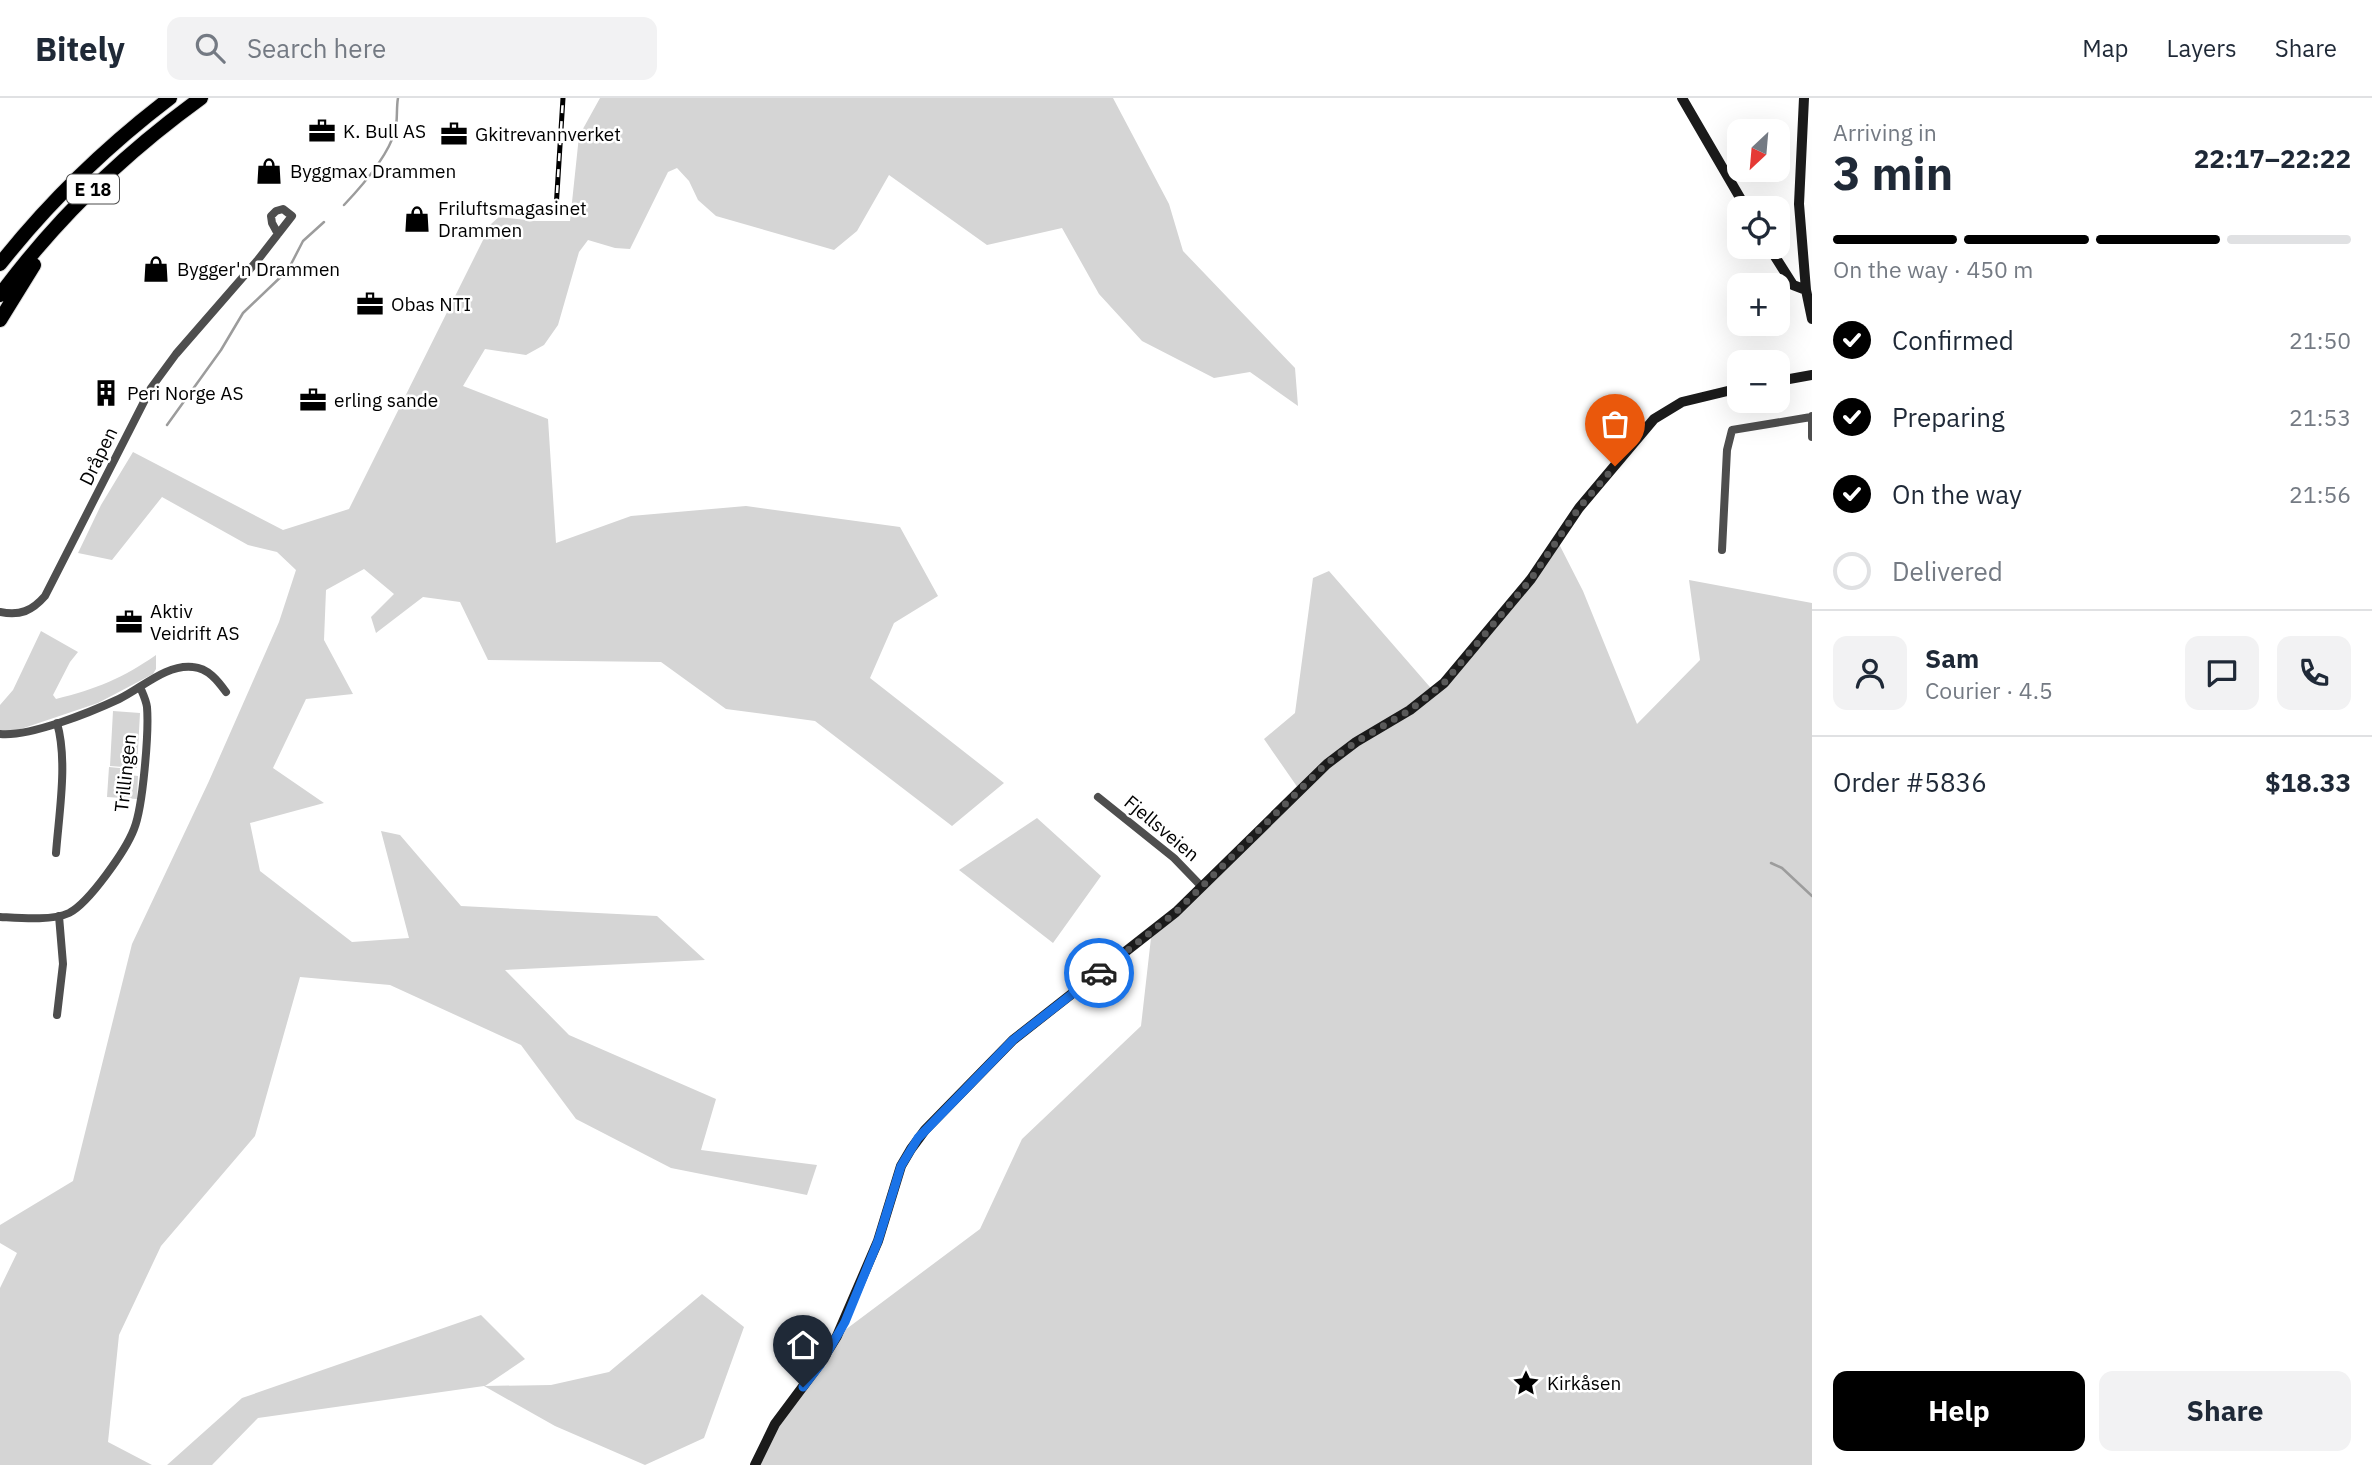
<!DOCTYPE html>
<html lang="en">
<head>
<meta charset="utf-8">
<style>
  body { margin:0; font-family:"IBM Plex Sans",sans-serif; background:#f2f2f3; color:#1f2937; height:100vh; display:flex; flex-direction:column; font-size:26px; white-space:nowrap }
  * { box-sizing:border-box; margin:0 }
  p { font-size:23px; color:#747a83 }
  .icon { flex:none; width:38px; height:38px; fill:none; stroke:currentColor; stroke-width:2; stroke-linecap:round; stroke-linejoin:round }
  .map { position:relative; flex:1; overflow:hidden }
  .panel { display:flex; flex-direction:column; background:#fff; width:560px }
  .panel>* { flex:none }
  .needle { width:46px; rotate:206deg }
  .tools { position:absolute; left:1727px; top:21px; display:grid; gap:14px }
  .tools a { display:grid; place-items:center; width:63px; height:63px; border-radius:14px; background:#fff; box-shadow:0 7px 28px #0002; font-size:35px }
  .pin { position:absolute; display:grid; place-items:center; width:60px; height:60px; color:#fff; margin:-72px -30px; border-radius:50% 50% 50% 0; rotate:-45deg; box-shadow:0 0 7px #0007 }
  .pin .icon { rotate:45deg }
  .courier { position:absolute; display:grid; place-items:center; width:70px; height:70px; margin:-35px; border:5px solid #1a73e8; border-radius:50%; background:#fff; color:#222; box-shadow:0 2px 9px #0007 }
  .head em { font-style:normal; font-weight:700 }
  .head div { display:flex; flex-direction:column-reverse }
  .head { display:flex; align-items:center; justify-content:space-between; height:119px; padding:0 21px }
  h1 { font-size:46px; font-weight:700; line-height:52px }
  .bar { display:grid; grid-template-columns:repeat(4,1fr); gap:10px 7px; align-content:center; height:84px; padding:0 21px }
  .bar i { height:9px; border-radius:5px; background:#e0e1e3 }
  .bar .selected { background:#000 }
  .bar p { grid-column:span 4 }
  .line { display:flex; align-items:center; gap:18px; padding:0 21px; border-top:2px solid #e0e1e3 }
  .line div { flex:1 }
  .round { display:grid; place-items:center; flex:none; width:74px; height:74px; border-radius:14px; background:#f2f2f3 }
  ol { padding:0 21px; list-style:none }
  li { display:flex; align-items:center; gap:21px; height:77px }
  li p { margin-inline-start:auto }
  li .icon { padding:7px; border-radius:50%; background:#000; color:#fff; stroke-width:4 }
  li:last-child { color:#747a83 }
  li i { width:38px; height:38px; border:4px solid #e0e1e3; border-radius:50% }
  .action { display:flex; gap:14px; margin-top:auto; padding:14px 21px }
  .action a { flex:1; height:80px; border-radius:14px; background:#000; color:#fff; font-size:28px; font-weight:700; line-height:80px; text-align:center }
  .action a+a { background:#f2f2f3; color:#1f2937 }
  header { display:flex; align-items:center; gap:42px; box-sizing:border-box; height:98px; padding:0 35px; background:#fff; border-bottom:2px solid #e0e1e3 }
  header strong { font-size:33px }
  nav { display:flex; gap:38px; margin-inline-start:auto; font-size:24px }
  .search { width:490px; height:63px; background:#f2f2f3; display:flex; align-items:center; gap:18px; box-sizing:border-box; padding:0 24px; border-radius:14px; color:#747a83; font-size:26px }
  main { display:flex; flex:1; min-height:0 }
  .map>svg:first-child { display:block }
  .green { fill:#d5d5d5 }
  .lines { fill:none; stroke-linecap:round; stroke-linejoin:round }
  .stream { stroke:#9c9c9c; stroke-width:2.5 }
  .motorway-casing { stroke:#dbdbdb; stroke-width:16 }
  .minor { stroke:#4e4e4e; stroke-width:8 }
  .secondary { stroke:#1b1b1b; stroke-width:10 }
  .motorway { stroke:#000; stroke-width:14 }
  .rail-casing { stroke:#000; stroke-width:5 }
  .rail { stroke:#fff; stroke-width:2.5; stroke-dasharray:8; stroke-linecap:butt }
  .done { stroke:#595959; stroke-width:7; stroke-dasharray:0 12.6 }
  .route { stroke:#1a73e8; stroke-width:9 }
  .labels { text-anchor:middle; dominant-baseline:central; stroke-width:5; stroke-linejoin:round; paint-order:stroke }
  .shield { fill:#fff; stroke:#4c4c4c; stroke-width:2 }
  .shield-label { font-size:18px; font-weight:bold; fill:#000 }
  .poi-label { font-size:19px; fill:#000; stroke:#fff; text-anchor:start }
  .street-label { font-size:19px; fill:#000; stroke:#fff }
</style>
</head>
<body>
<header>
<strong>Bitely</strong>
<div class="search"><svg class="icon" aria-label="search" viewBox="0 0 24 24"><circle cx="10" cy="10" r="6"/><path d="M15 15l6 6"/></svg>Search here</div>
<nav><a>Map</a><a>Layers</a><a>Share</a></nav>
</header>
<main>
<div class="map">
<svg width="1812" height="1367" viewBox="0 0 1812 1367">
  <rect width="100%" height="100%" fill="#fff"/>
  <path class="green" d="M600,0H1113L1169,106L1183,153L1295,270L1298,308L1250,274L1214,280L1142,243L1099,196L1062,130L987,147L889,77L857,133L834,152L716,118L698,102L689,83L677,70L668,74L630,151L615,150L588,142L579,154L558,227L544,247L526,257L485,251L463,288L548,321L556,445L631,418L746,408L900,429L938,498L894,525L870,580L1004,685L952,728L815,623L726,611L661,564L488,562L460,504L423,499L376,535L371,519L394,496L364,471L326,492L324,542L353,596L306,601L273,670L324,705L250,725L260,773L352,844L409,840L381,733L400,737L461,808L657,818L705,862L505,872L569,937L716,1001L701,1052L817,1067L807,1097L671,1070L576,1021L521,947L390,887L300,879L255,1038L161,1148L119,1237L108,1344L152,1367H0V1190L17,1155L0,1145V1127L73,1083L132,846L209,683L279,524L296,472L277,454L248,447L162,399L112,462L78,455L101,407L133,354L283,432L349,411L491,126L499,119L536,123H570L579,38Z
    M1559,446L1583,493L1637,626L1700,562L1689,482L1812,505V1367H754L837,1238L980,1131L1022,1041L1141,928L1152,831L1298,690L1264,641L1295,615L1313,480L1329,473L1436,596Z
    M41,533L78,554L70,564L53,597L56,601C96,591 123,580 156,557V571L153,576L98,605L12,634L0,633V607L13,592Z
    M113,613L140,615L137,670L110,668Z
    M109,669L130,671V677L138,678L137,701L107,699Z
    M1037,720L1101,778L1053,845L959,772Z
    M702,1196L744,1229L704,1340L645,1367L555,1328L484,1288L258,1320L212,1367H167L242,1300L481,1217L525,1261L485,1288L551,1287L609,1274Z"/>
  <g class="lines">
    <path class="stream" d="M344,107C362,88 388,58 395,33C398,23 396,11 398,0
      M167,327L221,252L243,215L288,172L303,143L324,124
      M1771,765L1782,770L1812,798"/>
    <defs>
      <path id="motorway" d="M0,166C49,104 107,48 170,0
        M0,197C56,121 125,55 201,0
        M0,222L34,167"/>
    </defs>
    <use href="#motorway" class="motorway-casing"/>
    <path class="minor" d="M1812,318V339
      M1722,452L1727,352L1732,332L1811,319
      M0,514C20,518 32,513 45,498L151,290L176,256L257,163L292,118L283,111L276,113L271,118L272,125L278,136
      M0,636C30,639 91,614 119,601C142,590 166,566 193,569C208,570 218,583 226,594
      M1098,699L1174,760L1202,789
      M56,755C59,715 68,663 57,625
      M0,819C19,820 52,823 69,815C89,805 126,752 134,731C143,709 149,634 147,609C146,602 143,596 140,589
      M57,917L63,866L59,818"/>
    <path class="secondary" d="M1682,0L1746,110
      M1804,0L1799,106L1806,192L1812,221
      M1769,149L1793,187L1806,192
      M1778,283L1812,277
      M755,1367L775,1326L819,1267L837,1238L878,1143L901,1068L911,1051L925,1032L1013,942L1176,814L1327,666L1356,644L1410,612L1444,585L1531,481L1579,410L1654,321L1682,304L1740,290"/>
    <use href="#motorway" class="motorway"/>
    <defs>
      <path id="rail" d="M556,111L563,0"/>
    </defs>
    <use href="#rail" class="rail-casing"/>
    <use href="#rail" class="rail"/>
  </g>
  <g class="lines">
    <path class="done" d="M1099,875L1176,814L1326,666L1356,644L1410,612L1444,585L1531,481L1579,410L1615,368"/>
    <path class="route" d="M803,1289L820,1267L845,1224L878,1143L901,1068L918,1040L1013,942L1099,875"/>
  </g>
  <defs>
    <symbol id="office-bare" viewBox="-9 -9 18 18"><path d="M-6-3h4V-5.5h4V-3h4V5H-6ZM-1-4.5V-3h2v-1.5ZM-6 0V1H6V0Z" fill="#000" stroke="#fff" stroke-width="2.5" paint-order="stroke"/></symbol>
    <symbol id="shop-bare" viewBox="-9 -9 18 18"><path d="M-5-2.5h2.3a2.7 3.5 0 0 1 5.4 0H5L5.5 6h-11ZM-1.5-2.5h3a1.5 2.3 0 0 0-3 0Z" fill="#000" stroke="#fff" stroke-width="2.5" paint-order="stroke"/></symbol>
    <symbol id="building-bare" viewBox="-9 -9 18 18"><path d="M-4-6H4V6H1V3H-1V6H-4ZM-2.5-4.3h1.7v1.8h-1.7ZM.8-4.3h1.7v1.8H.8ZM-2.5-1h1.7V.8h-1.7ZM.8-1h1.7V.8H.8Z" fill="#000" stroke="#fff" stroke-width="2.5" paint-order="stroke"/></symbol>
    <symbol id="sight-bare" viewBox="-9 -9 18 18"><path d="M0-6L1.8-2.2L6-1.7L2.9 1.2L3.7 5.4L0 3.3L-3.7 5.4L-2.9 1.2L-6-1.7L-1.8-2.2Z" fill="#000" stroke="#fff" stroke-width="2.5" paint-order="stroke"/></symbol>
  </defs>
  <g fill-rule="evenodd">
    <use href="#office-bare" x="303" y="14" width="38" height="38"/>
    <use href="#office-bare" x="435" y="17" width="38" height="38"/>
    <use href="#shop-bare" x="250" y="54" width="38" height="38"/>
    <use href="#shop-bare" x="398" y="102" width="38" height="38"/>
    <use href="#shop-bare" x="137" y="152" width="38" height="38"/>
    <use href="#office-bare" x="351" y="187" width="38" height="38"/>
    <use href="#building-bare" x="87" y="276" width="38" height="38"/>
    <use href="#office-bare" x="294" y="283" width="38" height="38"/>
    <use href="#office-bare" x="110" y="505" width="38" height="38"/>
    <use href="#sight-bare" x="1507" y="1266" width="38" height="38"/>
  </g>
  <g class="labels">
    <rect class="shield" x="67" y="76.5" width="52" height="29" rx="5"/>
    <g class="shield-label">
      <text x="93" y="91">E 18</text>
    </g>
    <g class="poi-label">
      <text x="343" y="33">K. Bull AS</text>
      <text x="475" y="36">Gkitrevannverket</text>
      <text x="290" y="73">Byggmax Drammen</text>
      <text x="438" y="110">Friluftsmagasinet<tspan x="438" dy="22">Drammen</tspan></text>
      <text x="177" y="171">Bygger'n Drammen</text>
      <text x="391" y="206">Obas NTI</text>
      <text x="127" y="295">Peri Norge AS</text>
      <text x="334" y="302">erling sande</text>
      <text x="150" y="513">Aktiv<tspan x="150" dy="22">Veidrift AS</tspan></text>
      <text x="1547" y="1285">Kirkåsen</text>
    </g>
    <g class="street-label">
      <text transform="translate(98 358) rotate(-64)">Dråpen</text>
      <text transform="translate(125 675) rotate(-84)">Trillingen</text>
      <text transform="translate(1162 730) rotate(40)">Fjellsveien</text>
    </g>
  </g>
</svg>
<div class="tools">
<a><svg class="needle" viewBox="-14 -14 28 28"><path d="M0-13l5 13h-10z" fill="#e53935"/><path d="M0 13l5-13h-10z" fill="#747a83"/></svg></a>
<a><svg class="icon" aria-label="locate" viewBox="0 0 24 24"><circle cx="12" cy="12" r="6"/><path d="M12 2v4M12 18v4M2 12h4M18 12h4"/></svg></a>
<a>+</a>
<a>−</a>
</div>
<div class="pin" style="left:1615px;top:368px;background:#ea580c"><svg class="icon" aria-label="bag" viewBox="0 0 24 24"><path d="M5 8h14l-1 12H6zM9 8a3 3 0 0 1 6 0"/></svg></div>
<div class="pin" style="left:803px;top:1289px;background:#1f2937"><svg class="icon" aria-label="home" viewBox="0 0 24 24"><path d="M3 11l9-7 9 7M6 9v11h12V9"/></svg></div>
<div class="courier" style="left:1099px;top:875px"><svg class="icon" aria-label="car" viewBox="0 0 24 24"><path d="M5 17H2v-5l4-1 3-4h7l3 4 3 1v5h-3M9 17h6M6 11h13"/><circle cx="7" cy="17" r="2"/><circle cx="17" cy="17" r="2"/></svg></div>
</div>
<section class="panel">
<div class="head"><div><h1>3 min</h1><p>Arriving in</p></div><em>22:17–22:22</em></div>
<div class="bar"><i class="selected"></i><i class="selected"></i><i class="selected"></i><i></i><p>On the way · 450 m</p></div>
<ol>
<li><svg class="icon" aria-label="check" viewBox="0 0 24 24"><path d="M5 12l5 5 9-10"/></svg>Confirmed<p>21:50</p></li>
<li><svg class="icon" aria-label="check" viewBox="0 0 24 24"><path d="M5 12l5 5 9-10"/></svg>Preparing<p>21:53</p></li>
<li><svg class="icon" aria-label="check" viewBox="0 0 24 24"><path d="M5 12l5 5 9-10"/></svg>On the way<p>21:56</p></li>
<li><i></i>Delivered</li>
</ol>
<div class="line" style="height:126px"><a class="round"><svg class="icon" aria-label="person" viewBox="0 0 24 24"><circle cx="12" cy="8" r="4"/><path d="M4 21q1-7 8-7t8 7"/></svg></a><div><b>Sam</b><p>Courier · 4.5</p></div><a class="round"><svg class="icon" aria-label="chat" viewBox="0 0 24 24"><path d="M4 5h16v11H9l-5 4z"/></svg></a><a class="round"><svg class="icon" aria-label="phone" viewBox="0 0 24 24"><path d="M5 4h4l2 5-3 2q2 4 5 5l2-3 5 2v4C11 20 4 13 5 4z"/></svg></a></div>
<div class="line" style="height:91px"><div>Order #5836</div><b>$18.33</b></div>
<div class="action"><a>Help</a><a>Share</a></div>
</section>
</main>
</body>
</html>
